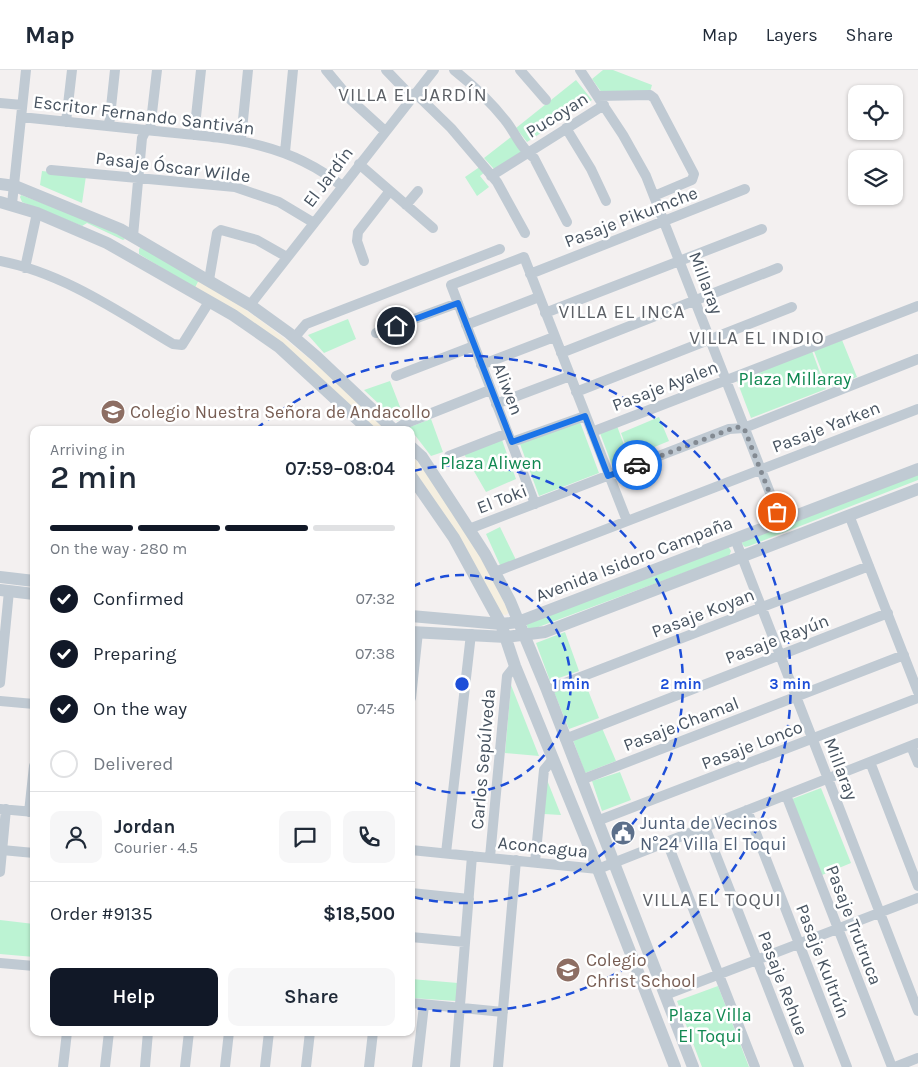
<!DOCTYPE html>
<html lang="en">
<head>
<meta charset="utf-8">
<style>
  body { margin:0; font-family:Karla,sans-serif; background:#f6f6f7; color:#1f2937; height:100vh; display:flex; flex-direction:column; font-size:19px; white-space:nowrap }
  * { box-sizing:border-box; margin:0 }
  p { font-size:16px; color:#747a83 }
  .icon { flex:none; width:28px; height:28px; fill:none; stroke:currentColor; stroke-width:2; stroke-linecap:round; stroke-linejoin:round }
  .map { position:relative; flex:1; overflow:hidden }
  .details { position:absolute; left:30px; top:356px; width:385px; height:610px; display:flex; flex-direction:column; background:#fff; border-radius:10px; box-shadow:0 1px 4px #0004 }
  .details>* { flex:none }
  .buttons { position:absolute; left:848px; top:15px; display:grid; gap:10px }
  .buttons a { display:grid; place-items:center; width:55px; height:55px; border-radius:10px; background:#fff; box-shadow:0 1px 4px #0004; font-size:25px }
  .pin { position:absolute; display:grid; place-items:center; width:42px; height:42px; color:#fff; margin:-21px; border:2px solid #fff; border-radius:50%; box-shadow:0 1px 5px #0007 }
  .courier { position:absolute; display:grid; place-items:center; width:50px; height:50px; margin:-25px; border:4px solid #1a73e8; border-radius:50%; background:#fff; color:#222; box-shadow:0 1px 6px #0007 }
  .headline em { font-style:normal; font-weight:600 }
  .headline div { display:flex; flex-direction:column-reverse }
  .headline { display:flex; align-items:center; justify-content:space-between; height:85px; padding:0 20px }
  h1 { font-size:32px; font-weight:600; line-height:38px }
  .bar { display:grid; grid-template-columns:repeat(4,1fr); gap:8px 5px; align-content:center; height:60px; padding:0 20px }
  .bar i { height:6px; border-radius:4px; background:#e0e1e3 }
  .bar .selected { background:#111827 }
  .bar p { grid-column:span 4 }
  .line { display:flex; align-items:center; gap:12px; padding:0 20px; border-top:1px solid #e0e1e3 }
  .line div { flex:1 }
  .round { display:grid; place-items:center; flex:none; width:52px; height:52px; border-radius:10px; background:#f6f6f7 }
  ol { padding:0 20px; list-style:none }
  li { display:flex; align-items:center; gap:15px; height:55px }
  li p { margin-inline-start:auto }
  li .icon { padding:5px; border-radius:50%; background:#111827; color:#fff; stroke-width:4 }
  li:last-child { color:#747a83 }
  li i { width:28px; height:28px; border:2px solid #e0e1e3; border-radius:50% }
  .action { display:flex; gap:10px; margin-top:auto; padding:10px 20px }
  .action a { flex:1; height:58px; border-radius:10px; background:#111827; color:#fff; font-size:20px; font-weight:600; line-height:58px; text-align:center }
  .action a+a { background:#f6f6f7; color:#1f2937 }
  header { display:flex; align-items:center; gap:30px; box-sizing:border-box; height:70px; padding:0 25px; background:#fff; border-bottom:1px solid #e0e1e3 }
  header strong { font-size:24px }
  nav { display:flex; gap:28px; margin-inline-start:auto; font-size:18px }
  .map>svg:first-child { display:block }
  .green { fill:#bcf3d3 }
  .sand { fill:#f5efe0 }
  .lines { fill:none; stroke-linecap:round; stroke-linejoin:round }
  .minor { stroke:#c0cad3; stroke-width:10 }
  .tertiary { stroke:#c0cad3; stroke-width:12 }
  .done { stroke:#838a92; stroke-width:5; stroke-dasharray:0 9 }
  .route { stroke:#1a73e8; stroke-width:6 }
  .ring { fill:none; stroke:#1d4ed8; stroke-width:2.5; stroke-dasharray:9 6 }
  .labels { text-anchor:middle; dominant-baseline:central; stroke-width:5; stroke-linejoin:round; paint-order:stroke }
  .street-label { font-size:18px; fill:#475360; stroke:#fff }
  .park-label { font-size:18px; fill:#108851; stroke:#fff }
  .education-label { font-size:18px; fill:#785e54; stroke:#fff; text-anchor:start }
  .service-label { font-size:18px; fill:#4e5e75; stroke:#fff; text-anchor:start }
  .neighbourhood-label { font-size:19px; letter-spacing:1px; fill:#5c6066; stroke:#fff }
  .centre { fill:#1d4ed8; stroke:#fff; stroke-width:2.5 }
  .ring-label { font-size:15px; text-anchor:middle; font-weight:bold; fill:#1d4ed8; stroke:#fff; stroke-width:5; stroke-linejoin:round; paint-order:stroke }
</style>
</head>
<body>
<header>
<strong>Map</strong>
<nav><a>Map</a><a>Layers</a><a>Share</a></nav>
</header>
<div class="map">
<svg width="918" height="997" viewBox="0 0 918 997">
  <rect width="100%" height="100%" fill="#f3f0f0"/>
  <path class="green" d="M603,0H613L652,15L650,22L602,23L592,9Z
    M576,10L592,30L527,72L516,58Z
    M511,67L523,82L494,99L484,88Z
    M481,96L485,102L480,106L489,117L477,126L465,107Z
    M42,101L86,106L82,133L40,115Z
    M21,125L111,159L125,169L123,170L87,153L82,156L22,132L20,127Z
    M141,177L199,210L195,218L139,184V179Z
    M348,249L356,269L324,283L308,265Z
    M842,270L857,307L828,318L814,281Z
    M812,281L826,319L751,348L737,311Z
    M390,311L404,347L397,351L364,320Z
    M659,347L669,371L630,387L621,363Z
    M431,349L443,382L431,386L411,360L407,358Z
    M580,352L599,403L539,426L520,374Z
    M617,356L629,388L612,395L600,363Z
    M502,370L516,409L486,422L464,384Z
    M918,402V410L749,476L745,477L742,474L743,470Z
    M500,457L516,490L500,495L486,464Z
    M728,476L731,481L729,486L533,559L529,560L527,556V554Z
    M565,562L579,601L550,611L536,573Z
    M584,610L599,648L569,659L554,622Z
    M511,615L539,686L505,683Z
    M602,658L616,691L585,703L573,670Z
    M620,702L631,730L602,741L592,711Z
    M547,710L561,745L544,744Z
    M821,718L851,793L822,805L792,729Z
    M0,850L34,854V887L0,884Z
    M411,909L458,913L456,931L411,928Z
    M718,916L749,997H702L677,931Z"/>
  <path class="sand" d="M199,210C273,253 326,302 388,360H375L334,321L195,218Z
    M411,383L467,461L509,542L506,545L500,544L457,463L411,397Z"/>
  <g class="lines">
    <path class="minor" d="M326,0L351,30L385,61
      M386,0L412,27
      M454,0C473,15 490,31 505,50C515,62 520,78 534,88L567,152
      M520,0L546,30
      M580,0L623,65L646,106L781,451
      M415,23L451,58L497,112L525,163
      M598,26L650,25L654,28L694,104L692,110L654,126
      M0,33L22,35
      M21,47C66,52 110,56 155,61C224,68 285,70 342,116
      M66,52L72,0
      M109,56L115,0
      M566,58L591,99L606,131
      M150,60L157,0
      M194,65L201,0
      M241,70L248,0
      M285,82L293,0
      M359,94L433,158
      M51,100L235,117L279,132L314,153
      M491,106L604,35
      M12,134L26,0
      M406,135L418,121
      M133,166L142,68L146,60
      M0,191C63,203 119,242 173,274L182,275L209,232
      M364,191L357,171L358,162L389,122
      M25,198L37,143
      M530,204L745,119
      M209,210L217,163L221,160L257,170L287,187
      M250,235L434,0
      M545,243L762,159
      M466,255L539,227
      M376,263L458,233
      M294,268L306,254L500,179
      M561,283L778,198
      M481,295L554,267
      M396,306L474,276
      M576,322L792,237
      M496,334L570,306
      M395,360L404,354L490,320
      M592,362L918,236
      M512,372L585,346
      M449,386L508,363
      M535,434L451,215L524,187L627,451
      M849,445L918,622
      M469,459L729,359L744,358L918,289
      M735,469L918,941
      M495,502L918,339
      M0,613L9,521
      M547,620L869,496
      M411,628L418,562
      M0,631L34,634
      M565,669L888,543
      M911,676L918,693
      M870,692L918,816
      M581,710L904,585
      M786,725L892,997
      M0,739L34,742
      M747,740L847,997
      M29,742L34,696
      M597,751L918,628
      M705,757L799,997
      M667,772L755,997
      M2,780L34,783
      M411,780L598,799L918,673
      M446,783L471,564
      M490,787L507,606L515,596
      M535,792L544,700L553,689
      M0,802L6,739
      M411,823L469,829
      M411,867L465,872
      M0,893L34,896
      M665,925L918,828
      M411,933L503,942
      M63,997L67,962
      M105,997L109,962
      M145,997L148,962
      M185,997L189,962
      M225,997L229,962
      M265,997L269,962
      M306,997L310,962
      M369,997L373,962
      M417,997L424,935
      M455,997L472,786
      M498,997L516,790
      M895,997L918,988"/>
    <path class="tertiary" d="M0,114L15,116L120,159L250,235L289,263L317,287L394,360
      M0,132L37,143L107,173L233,245L279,277L369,360
      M411,377L422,387L456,439L485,484L510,531L547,620L693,997
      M411,406L454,468L501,554L515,596L592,784L675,997
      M0,507L34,511
      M0,520L34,524
      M411,546L501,554L518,552L918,399
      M411,562L506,567L545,562L918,419"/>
  </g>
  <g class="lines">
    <path class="done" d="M637,395L736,357L744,358L777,442"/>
    <path class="route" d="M396,256L458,233L512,372L585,346L608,406L637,395"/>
  </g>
  <g class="ring">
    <path d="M412 517A109 109 0 1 1 412 711"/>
    <path d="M413 401A219 219 0 1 1 413 827"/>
    <path d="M256 359A328 328 0 1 1 414 938"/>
  </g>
  <defs>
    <symbol id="school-disc" viewBox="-11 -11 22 22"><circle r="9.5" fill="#8d6e63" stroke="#fff"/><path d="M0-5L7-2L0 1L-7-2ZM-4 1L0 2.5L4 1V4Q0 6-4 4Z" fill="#fff"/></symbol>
    <symbol id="civic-disc" viewBox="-11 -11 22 22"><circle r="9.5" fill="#5c6f8a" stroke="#fff"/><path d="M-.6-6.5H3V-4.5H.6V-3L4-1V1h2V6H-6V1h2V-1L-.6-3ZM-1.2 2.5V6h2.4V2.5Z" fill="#fff"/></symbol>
  </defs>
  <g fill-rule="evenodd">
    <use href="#school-disc" x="99" y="328" width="28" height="28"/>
    <use href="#civic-disc" x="609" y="749" width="28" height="28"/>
    <use href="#school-disc" x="554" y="886" width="28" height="28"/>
  </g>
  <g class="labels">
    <g class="street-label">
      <text transform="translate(144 45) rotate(7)">Escritor Fernando Santiván</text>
      <text transform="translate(557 45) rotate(-32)">Pucoyan</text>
      <text transform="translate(173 97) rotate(7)">Pasaje Óscar Wilde</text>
      <text transform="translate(328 107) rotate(-53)">El Jardín</text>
      <text transform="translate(631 147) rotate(-21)">Pasaje Pikumche</text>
      <text transform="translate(706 213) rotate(69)">Millaray</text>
      <text transform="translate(665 316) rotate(-21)">Pasaje Ayalen</text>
      <text transform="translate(508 319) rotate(69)">Aliwen</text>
      <text transform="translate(826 357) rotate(-21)">Pasaje Yarken</text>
      <text transform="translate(502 429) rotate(-21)">El Toki</text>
      <text transform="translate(634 489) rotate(-21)">Avenida Isidoro Campaña</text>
      <text transform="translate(703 543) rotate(-21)">Pasaje Koyan</text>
      <text transform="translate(777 569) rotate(-21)">Pasaje Rayún</text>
      <text transform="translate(681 654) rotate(-21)">Pasaje Chamal</text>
      <text transform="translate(752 675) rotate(-21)">Pasaje Lonco</text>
      <text transform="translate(483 689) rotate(-85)">Carlos Sepúlveda</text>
      <text transform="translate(841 699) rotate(69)">Millaray</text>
      <text transform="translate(543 777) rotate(6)">Aconcagua</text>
      <text transform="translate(854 855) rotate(69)">Pasaje Trutruca</text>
      <text transform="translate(823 891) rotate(69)">Pasaje Kultrún</text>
      <text transform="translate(783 913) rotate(69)">Pasaje Rehue</text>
    </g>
    <g class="park-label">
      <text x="795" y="309">Plaza Millaray</text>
      <text x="491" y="393">Plaza Aliwen</text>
      <text x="710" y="945">Plaza Villa<tspan x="710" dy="21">El Toqui</tspan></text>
    </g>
    <g class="education-label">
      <text x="130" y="342">Colegio Nuestra Señora de Andacollo</text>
      <text x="586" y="890">Colegio<tspan x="586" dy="21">Christ School</tspan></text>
    </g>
    <g class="service-label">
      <text x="640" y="753">Junta de Vecinos<tspan x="640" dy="21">N°24 Villa El Toqui</tspan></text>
    </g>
    <g class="neighbourhood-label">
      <text x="413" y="25">VILLA EL JARDÍN</text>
      <text x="622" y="242">VILLA EL INCA</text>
      <text x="757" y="268">VILLA EL INDIO</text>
      <text x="712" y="830">VILLA EL TOQUI</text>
    </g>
  </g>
  <circle cx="462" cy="614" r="8" class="centre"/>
  <g class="ring-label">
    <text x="571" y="619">1 min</text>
    <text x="681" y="619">2 min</text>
    <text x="790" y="619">3 min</text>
  </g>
</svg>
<div class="buttons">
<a><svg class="icon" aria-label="locate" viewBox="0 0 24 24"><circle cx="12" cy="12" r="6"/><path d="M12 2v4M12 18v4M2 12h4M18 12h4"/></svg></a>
<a><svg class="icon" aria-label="layers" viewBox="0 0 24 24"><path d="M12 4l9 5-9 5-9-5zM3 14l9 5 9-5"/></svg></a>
</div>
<div class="pin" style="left:777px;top:442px;background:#ea580c"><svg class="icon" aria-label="bag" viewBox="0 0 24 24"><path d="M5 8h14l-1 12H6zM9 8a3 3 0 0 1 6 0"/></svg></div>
<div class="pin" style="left:396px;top:256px;background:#1f2937"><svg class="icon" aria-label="home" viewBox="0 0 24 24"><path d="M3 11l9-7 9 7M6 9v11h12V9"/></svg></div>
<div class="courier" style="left:637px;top:395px"><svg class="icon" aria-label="car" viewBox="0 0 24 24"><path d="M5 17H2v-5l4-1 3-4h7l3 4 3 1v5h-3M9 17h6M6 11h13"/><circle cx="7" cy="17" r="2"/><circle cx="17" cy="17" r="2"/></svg></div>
<section class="details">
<div class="headline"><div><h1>2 min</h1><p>Arriving in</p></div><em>07:59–08:04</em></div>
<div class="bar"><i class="selected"></i><i class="selected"></i><i class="selected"></i><i></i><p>On the way · 280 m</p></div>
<ol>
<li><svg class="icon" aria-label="check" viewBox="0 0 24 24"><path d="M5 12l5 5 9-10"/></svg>Confirmed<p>07:32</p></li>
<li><svg class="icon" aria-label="check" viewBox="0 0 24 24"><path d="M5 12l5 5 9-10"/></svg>Preparing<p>07:38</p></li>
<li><svg class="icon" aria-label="check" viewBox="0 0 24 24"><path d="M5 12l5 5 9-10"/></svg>On the way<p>07:45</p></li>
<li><i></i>Delivered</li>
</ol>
<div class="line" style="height:90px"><a class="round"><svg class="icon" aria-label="person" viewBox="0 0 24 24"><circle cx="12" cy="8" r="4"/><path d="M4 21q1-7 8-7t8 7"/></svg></a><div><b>Jordan</b><p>Courier · 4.5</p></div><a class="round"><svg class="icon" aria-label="chat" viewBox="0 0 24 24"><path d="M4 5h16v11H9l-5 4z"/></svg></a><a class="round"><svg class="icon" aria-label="phone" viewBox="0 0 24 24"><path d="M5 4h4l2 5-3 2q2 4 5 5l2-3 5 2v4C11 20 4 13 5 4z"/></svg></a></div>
<div class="line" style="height:65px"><div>Order #9135</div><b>$18,500</b></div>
<div class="action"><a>Help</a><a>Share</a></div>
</section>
</div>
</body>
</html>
